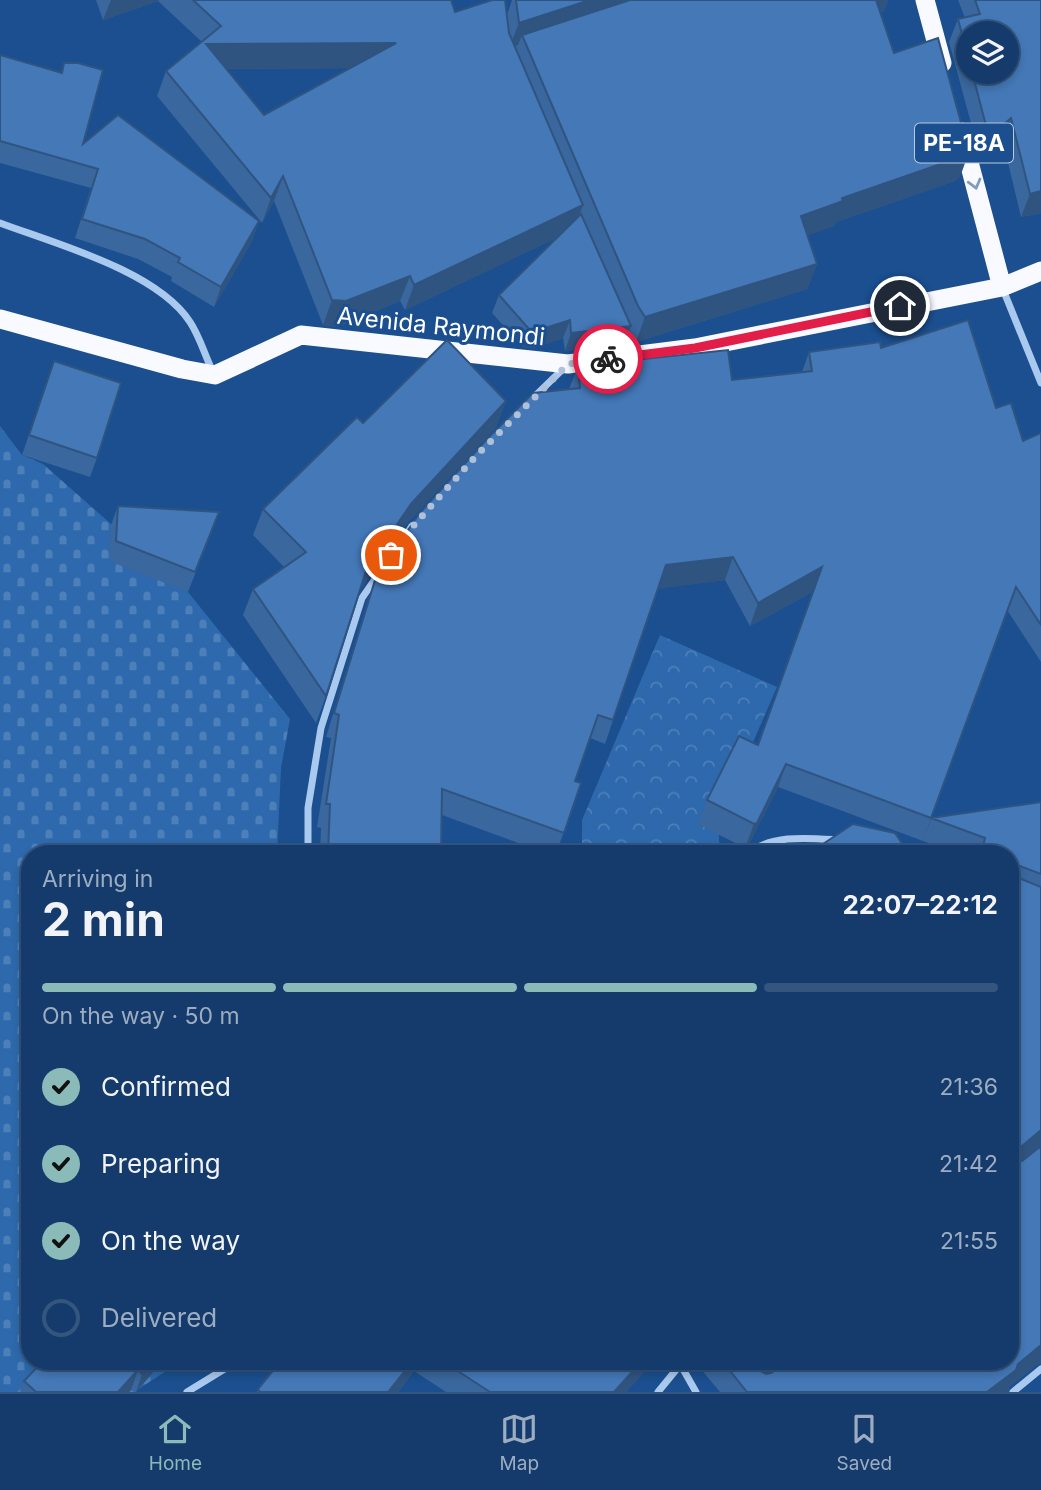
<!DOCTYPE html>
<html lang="en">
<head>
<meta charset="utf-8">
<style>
  body { margin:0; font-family:Inter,sans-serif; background:#214673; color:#f1f3f6; height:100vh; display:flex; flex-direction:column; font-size:26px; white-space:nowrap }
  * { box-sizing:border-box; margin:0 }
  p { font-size:23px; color:#9dadc1 }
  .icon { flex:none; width:38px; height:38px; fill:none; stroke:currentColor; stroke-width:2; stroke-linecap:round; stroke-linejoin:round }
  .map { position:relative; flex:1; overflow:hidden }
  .side { position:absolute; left:21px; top:845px; width:998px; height:525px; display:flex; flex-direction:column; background:#143b6b; border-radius:28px; box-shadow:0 4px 10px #0003,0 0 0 2px #33557e }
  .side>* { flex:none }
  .buttons { position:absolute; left:956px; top:21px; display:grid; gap:14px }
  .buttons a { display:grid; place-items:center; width:63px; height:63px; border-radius:50%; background:#143b6b; box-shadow:0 4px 10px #0003,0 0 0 2px #33557e; font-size:35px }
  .pin { position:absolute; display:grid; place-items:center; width:60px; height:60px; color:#fff; margin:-30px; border:4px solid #fff; border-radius:50%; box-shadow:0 2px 7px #0007 }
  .courier { position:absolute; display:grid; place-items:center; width:70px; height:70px; margin:-35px; border:5px solid #e11d48; border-radius:50%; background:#fff; color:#222; box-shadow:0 2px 9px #0007 }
  .overview em { font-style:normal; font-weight:700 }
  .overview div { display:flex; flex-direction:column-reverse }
  .overview { display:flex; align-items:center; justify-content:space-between; height:119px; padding:0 21px }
  h1 { font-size:46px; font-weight:700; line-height:52px }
  .bar { display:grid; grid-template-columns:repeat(4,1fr); gap:10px 7px; align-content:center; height:84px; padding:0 21px }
  .bar i { height:9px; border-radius:5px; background:#33557e }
  .bar .active { background:#8bbbb9 }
  .bar p { grid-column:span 4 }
  ol { padding:0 21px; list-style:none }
  li { display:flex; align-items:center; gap:21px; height:77px }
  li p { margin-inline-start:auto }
  li .icon { padding:7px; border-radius:50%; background:#8bbbb9; color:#111; stroke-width:4 }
  li:last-child { color:#9dadc1 }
  li i { width:38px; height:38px; border:4px solid #33557e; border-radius:50% }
  .tab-bar { display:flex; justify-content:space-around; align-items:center; height:98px; border-top:2px solid #33557e; background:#143b6b; font-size:19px; color:#9dadc1 }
  .tab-bar a { display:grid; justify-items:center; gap:4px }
  .tab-bar .active { color:#8bbbb9 }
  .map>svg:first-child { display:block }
  .cemetery { fill:url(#cemetery-stones) }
  .park { fill:url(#park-crowns) }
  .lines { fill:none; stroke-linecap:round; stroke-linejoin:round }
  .service { stroke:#a9c9ee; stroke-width:5 }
  .minor { stroke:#a9c9ee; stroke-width:7 }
  .trunk { stroke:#f8faff; stroke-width:19 }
  .wall { fill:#3a679d; fill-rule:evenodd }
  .shaded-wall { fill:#305480 }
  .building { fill:#4478b7; stroke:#305480; stroke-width:2; fill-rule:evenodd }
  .oneway { stroke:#7e9cc1 }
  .done { stroke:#afc1d8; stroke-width:7; stroke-dasharray:0 12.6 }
  .route { stroke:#e11d48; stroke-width:9 }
  .labels { text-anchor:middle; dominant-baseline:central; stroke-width:6; stroke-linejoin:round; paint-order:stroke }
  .shield { fill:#1b4f8f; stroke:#bbcadd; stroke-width:2 }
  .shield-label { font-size:23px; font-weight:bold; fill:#fff }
  .street-label { font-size:24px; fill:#fff; stroke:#1b4f8f }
</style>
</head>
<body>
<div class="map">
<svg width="1041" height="1392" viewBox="0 0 1041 1392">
  <defs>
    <pattern id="cemetery-stones" width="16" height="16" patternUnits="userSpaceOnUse" patternTransform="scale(1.75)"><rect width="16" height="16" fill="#2e69ad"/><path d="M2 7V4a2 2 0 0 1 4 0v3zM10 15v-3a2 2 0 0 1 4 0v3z" fill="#4d80b9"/></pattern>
    <pattern id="park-crowns" width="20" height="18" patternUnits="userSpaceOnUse" patternTransform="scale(1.75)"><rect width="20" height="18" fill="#2e69ad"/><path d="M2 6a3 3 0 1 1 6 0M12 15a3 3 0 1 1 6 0" fill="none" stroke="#4d80b9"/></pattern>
  </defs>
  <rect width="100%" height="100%" fill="#1b4f8f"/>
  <path class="cemetery" d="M0,426L22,455L43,464L188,592L290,719L281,768L277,854H30V1362H180L134,1392H0Z"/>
  <path class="park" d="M660,635L777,687L718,823L720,854H582V820Z"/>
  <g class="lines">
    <path class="service" d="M623,332L635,350"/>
    <path class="minor" d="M0,223C56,244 157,271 190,322C200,337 205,356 213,372
      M1002,287L1041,383
      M533,398L565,367
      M395,551L412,526
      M308,854V808L321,728L362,598L380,572
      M747,854C772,834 808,838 839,840
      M679,1362L696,1392
      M187,1392L236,1362
      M658,1392L680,1365
      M1013,1392L1041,1369"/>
    <path class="trunk" d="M925,0L942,63
      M961,132L1002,287
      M0,319L182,369L215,375L301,335L568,364L695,348L1002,287L1041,271"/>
  </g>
  <path class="wall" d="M96,0H451L455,12L507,15L512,0H888L884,11L880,12L894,53L960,177L955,181L836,222L834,226L807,235L817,264L807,289L636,342L629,332L625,344L565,351L563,338L533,348L523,347L492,313L499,295L558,237L405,310L400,301L337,327L323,325L274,201L262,223L157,96L166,71L202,42L158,1L103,20ZM349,68L264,115L226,69Z
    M958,0H1041V213L1021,217L1003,142L981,160L949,42L958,19L965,18ZM968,33L1006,72H968Z
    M0,55L61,72L64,63L83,144L259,221L252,241L214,307L171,281L172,277L138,259L75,238L91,188L0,163Z
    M881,348L996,408L1023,441L1041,433V662L1007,610L923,841L778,787L748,846L745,848L698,824L707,800L758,745L814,591L750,626L725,580L658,588L605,744L590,738L575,781L581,783L556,854H548L442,815L441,854H320L321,828L317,827L331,738L326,737L368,601L376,577L569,389L578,366L732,380L802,372L809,352Z
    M54,361L97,458L90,477L22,455Z
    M506,401L496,427L401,530L359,591L326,696L316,723L243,615L253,589L284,567L253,535L263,509L363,423Z
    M118,506L212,531L188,592L109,561L111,525Z
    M1041,802V1364H1038L1009,1387L1008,1392H720L695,1362H1010V854H958L923,841L931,818Z
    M42,1362H167L157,1368L136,1392H134L131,1390L129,1392H20L24,1381Z
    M280,1362H653L626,1392H446L414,1371L398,1392H257Z"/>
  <path class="shaded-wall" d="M111,0H159L158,1L103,20Z
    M590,0H658L522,35L518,45L509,48L519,23Z
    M870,0H888L884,11L864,17Z
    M396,43L387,68L197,69L206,44Z
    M1011,118L1003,142L981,160L989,137Z
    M969,152L960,177L955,181L836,222L834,226L792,241L801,216L842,198Z
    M283,176L274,201L262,223L271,198Z
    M1041,191V213L1021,217L1030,194Z
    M583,205L574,230L405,310L414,285Z
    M259,221L252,241L214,307L221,287Z
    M817,264L807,289L636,342L645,317Z
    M410,276L400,301L337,327L323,325L332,300Z
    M570,320L563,338L533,348L523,347L529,329Z
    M631,326L625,344L565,351L571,333Z
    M506,401L496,427L401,530L357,595L367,568L411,504Z
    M733,557L725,580L658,589L666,565Z
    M822,567L814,591L750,626L758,603Z
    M786,764L778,787L748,846L745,848L754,824Z
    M1020,866L1012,888L1013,869Z
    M1041,1130V1148L1010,1172V1164L1015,1152Z
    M1041,1345V1364H1038L1009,1387L1008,1392H987L1018,1364Z
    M153,1362H167L157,1368L136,1392L142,1374Z
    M412,1362H418L414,1371L398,1392H388Z
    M641,1362H653L626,1392H614Z
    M766,1362H786L755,1387L764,1364Z
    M138,1370L131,1390L129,1392H118Z"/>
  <path class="building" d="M193,0H451L455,12L492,0H505L509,33L583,205L414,285L410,276L346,301L332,300L283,176L271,198L166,71L221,26ZM396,43L264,115L206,44Z
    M516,0H590L519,23Z
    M630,0H876L894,53L938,38L969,152L964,156L842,198L843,201L801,216L817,264L645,317L638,306L522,35Z
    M975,0H1041V191L1030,194L1011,118L989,137L972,72H1006V33H968V57L958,19L980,14Z
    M0,55L62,73L64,63H78L103,70L83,144L118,115L259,221L221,287L178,262L180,258L145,239L82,219L98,169L0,141Z
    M581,214L631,326L571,333L570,320L539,330L529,329L499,295Z
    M968,320L996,408L1011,403L1023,441L1041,433V625L1016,587L931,818L786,764L757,823L754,824L707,800L739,736L758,745L822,567L758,603L733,557L666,565L613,720L598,715L575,781L581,783L564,833L442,789L441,854H328L330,804H326L339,715L334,713L376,577L419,514L488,438L533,393L580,388L578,366L728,350L732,380L812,371L809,352L880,342L881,348Z
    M447,340L506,401L411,504L367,568L326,696L253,589L306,552L263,509L357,417L363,423Z
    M54,361L121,383L97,458L29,435Z
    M118,506L219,512L195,572L116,541Z
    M1041,802V874L1020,866L1013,869V873L1016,877L1041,887V1130L1015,1152L1012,1157L1016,1162L1022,1161L1041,1146V1345L1018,1364L1016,1370L987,1392H747L723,1362H766L764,1364L762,1372L766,1374L771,1373L786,1362H1010V924L1017,891L1010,887V854H981L985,838L931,818Z
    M853,824L895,833L909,854H808Z
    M769,849L772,854H762Z
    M42,1362H153L142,1374L138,1370L118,1392H36L24,1381Z
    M280,1362H412L388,1392H260L258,1389Z
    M444,1362H641L614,1392H490Z"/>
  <defs><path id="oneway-chevron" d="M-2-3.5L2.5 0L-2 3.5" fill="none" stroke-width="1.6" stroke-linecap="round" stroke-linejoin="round" transform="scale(1.75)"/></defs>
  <use class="oneway" href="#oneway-chevron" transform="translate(975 184) rotate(75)"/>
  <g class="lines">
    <path class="done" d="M391,555L406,534L475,457L568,364L608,359"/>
    <path class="route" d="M608,359L695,348L900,306"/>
  </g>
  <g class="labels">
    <rect class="shield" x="915" y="123.5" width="98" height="39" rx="5"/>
    <g class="shield-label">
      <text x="964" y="143">PE-18A</text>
    </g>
    <g class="street-label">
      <text transform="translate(441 326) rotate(6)">Avenida Raymondi</text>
    </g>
  </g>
</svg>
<div class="buttons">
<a><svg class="icon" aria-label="layers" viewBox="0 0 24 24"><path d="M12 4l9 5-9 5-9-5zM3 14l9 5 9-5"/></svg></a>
</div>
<div class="pin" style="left:391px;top:555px;background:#ea580c"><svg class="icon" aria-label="bag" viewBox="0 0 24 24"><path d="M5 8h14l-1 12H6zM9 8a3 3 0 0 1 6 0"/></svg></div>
<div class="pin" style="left:900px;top:306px;background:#1f2937"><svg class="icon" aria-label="home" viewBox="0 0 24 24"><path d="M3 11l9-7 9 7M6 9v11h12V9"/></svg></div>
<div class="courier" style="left:608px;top:359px"><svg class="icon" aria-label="bike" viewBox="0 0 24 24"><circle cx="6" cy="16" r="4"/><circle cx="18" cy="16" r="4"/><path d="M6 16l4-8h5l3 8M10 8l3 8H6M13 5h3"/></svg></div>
<section class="side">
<div class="overview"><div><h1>2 min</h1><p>Arriving in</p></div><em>22:07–22:12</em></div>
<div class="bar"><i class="active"></i><i class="active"></i><i class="active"></i><i></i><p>On the way · 50 m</p></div>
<ol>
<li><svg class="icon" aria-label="check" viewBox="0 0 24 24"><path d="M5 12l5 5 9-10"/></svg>Confirmed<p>21:36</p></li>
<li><svg class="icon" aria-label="check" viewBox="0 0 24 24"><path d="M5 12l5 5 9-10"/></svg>Preparing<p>21:42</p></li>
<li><svg class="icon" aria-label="check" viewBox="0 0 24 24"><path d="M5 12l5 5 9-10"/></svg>On the way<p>21:55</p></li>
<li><i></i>Delivered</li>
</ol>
</section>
</div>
<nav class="tab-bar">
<a class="active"><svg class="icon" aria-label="home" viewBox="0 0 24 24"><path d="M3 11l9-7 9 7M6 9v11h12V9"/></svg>Home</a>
<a><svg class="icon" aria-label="map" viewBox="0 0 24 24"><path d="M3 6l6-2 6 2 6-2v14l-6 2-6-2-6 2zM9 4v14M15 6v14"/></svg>Map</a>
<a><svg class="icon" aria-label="saved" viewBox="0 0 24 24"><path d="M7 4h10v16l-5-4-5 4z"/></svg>Saved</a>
</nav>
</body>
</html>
